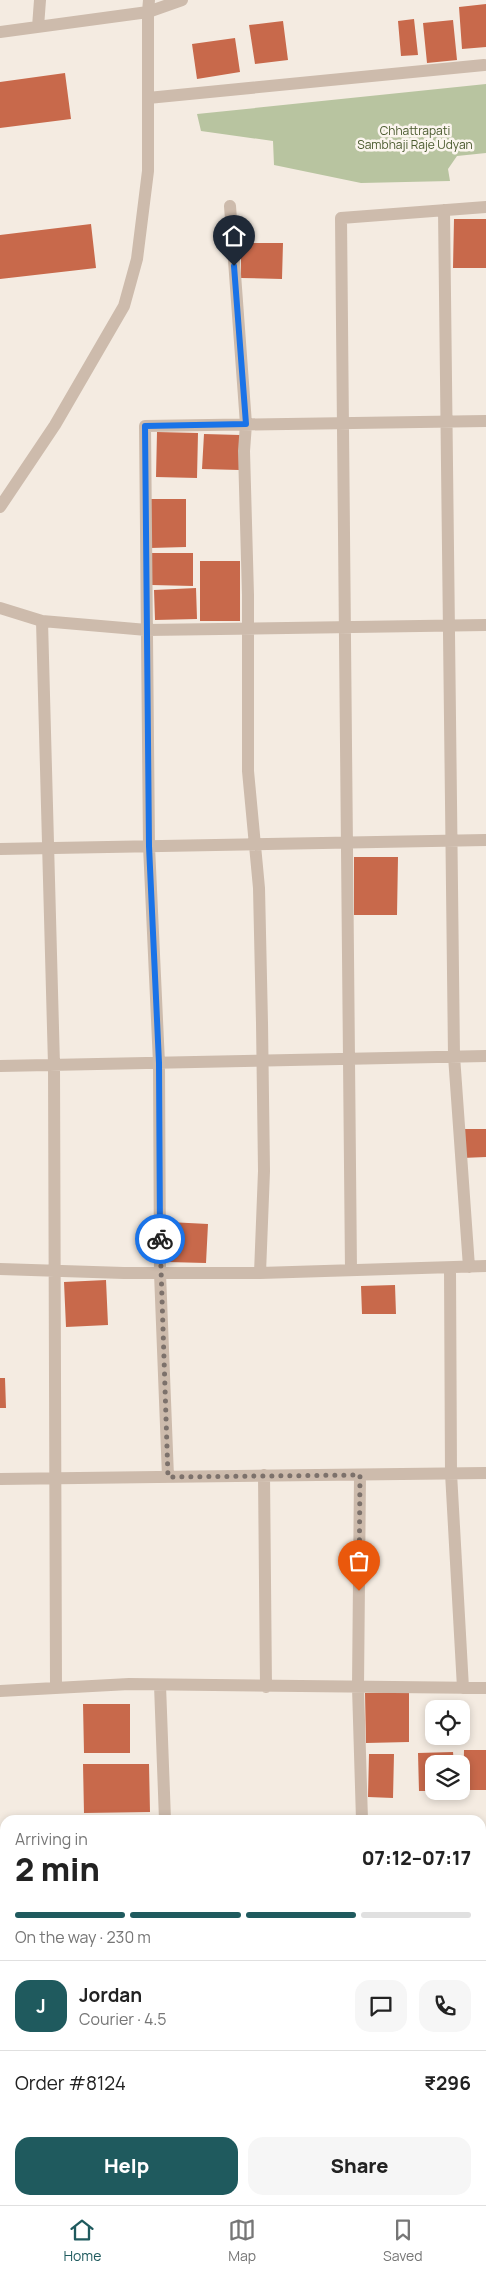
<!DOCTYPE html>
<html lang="en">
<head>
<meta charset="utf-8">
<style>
  body { margin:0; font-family:Manrope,sans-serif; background:#f6f6f6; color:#222; height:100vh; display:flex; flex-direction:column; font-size:19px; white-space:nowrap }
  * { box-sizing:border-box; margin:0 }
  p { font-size:16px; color:#767676 }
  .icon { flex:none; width:28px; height:28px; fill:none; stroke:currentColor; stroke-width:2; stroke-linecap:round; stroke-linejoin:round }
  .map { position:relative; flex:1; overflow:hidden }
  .panel { position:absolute; left:0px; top:1815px; width:486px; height:390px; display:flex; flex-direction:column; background:#fff; border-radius:15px 15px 0 0; box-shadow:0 2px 8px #0003 }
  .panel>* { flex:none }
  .fabs { position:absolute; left:425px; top:1700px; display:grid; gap:10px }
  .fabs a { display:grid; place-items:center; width:45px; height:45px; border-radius:10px; background:#fff; box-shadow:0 2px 8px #0003; font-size:25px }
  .pin { position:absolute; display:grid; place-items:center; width:42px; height:42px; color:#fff; margin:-51px -21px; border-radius:50% 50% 50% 0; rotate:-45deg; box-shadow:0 0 5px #0007 }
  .pin .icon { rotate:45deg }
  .courier { position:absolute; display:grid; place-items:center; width:50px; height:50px; margin:-25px; border:4px solid #1a73e8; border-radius:50%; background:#fff; color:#222; box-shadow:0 1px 6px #0007 }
  .summary em { font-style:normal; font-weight:800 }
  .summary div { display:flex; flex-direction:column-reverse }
  .summary { display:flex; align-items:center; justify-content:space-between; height:85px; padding:0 15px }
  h1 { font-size:32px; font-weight:800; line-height:38px }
  .bar { display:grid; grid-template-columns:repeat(4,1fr); gap:8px 5px; align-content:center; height:60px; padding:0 15px }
  .bar i { height:6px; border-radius:4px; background:#e0e0e0 }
  .bar .selected { background:#1f5a5e }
  .bar p { grid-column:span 4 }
  .line { display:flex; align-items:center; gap:12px; padding:0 15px; border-top:1px solid #e0e0e0 }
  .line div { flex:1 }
  .round { display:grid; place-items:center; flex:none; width:52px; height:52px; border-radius:15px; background:#f6f6f6 }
  .primary-button { display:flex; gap:10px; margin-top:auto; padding:10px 15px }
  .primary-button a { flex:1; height:58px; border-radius:15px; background:#1f5a5e; color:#fff; font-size:20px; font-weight:800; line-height:58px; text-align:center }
  .primary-button a+a { background:#f6f6f6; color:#222 }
  .tab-bar { display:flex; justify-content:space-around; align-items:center; height:70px; border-top:1px solid #e0e0e0; background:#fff; font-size:14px; color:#767676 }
  .tab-bar a { display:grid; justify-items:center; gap:2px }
  .tab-bar .selected { color:#1f5a5e }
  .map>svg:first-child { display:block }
  .green { fill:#b8c4a0 }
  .building { fill:#c8694b }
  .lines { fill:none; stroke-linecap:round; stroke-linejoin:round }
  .minor { stroke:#cdbbac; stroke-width:12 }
  .secondary { stroke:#a18a7d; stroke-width:12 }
  .done { stroke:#7c716b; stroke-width:5; stroke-dasharray:0 9 }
  .route { stroke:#1a73e8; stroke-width:6 }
  .labels { text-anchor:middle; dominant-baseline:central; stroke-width:5; stroke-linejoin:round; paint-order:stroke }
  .park-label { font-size:12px; fill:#4a5a2e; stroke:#fbf5ee }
</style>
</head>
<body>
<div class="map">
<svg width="486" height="2205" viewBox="0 0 486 2205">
  <rect width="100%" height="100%" fill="#f4ebe1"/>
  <path class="green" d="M486,84V153L457,156L448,169L450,181L361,183L274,165L273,141L201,131L197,114Z"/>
  <path class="building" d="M486,4V47L462,49L459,7Z
    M414,19L418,55L401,56L398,21Z
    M453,20L457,60L427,63L423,23Z
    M283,21L288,60L255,64L249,25Z
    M235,38L240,72L197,79L192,44Z
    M65,73L71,119L0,128V82Z
    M454,219H486V268H453Z
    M91,224L96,268L0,279V235Z
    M241,243H283L282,279L241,278Z
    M157,432L198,433L197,478L156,477Z
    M204,434L240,435L239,470L202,469Z
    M150,499H186V547L150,548Z
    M152,553H193V586L152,585Z
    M200,561H240V621H200Z
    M196,588L197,619L155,620L154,590Z
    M354,857H398L397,915H354Z
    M461,1129H486V1157L462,1158Z
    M169,1222L208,1224L206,1263L167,1262Z
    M106,1280L108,1325L66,1327L64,1282Z
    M395,1285L396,1314H362L361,1286Z
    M0,1378H5L6,1408H0Z
    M409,1692V1742L366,1743L365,1693Z
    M83,1704H130V1753H84Z
    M464,1750H486V1790H463Z
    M453,1752L454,1764H434V1791H419L418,1753Z
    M369,1754H394L393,1798L368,1797Z
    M83,1764H149L150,1812L84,1813Z
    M282,2200H327V2205H283Z
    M334,2200H359V2205H335Z
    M364,2200H382L383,2205H364Z"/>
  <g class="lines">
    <path class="minor" d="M149,0L148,12L182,0
      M38,27L40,0
      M0,32L148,12V171L137,259L124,306L55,425L0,507
      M148,98L484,65
      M230,206L246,424L244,451L248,595V771L259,888L262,1023L264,1171L260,1273
      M444,210L454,1056L469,1267
      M0,608L42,621L147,630L486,625
      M42,621L54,1065L56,1688
      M0,849L486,840
      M0,1066L486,1056
      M450,1268L451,1473L463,1688
      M0,1269L124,1273H260L486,1266
      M351,1270L341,218L486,207
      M264,1475L266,1687
      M360,1475L358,1687L362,1820
      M168,1477L160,1273L159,1063L149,846L145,426L486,421
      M0,1479L486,1473
      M160,1685L165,1820
      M0,1691L129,1684L486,1688
      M0,2056L5,2111
      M13,2200L14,2205"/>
    <path class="secondary" d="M0,1877H5
      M481,1878L486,1877
      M0,1932H5"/>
  </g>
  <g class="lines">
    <path class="done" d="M160,1239L168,1477L360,1475L359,1591"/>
    <path class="route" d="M160,1239L159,1063L149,846L145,426L246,424L234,266"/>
  </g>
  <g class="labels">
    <g class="park-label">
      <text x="415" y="130">Chhattrapati<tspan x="415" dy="14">Sambhaji Raje Udyan</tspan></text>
    </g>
  </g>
</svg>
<div class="fabs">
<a><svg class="icon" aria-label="locate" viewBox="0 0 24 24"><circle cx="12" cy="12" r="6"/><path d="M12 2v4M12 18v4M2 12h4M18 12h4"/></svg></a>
<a><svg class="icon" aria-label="layers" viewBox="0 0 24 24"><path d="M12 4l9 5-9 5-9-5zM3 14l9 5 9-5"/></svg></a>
</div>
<div class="pin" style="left:359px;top:1591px;background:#ea580c"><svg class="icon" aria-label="bag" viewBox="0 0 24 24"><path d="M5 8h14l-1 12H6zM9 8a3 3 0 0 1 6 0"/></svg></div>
<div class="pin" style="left:234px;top:266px;background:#1f2937"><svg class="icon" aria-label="home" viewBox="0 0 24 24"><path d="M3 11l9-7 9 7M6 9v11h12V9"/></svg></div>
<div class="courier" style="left:160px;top:1239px"><svg class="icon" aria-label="bike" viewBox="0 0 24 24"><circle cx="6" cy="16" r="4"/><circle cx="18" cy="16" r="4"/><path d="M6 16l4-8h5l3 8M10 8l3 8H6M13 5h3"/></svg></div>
<section class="panel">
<div class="summary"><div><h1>2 min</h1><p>Arriving in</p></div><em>07:12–07:17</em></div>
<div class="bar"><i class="selected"></i><i class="selected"></i><i class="selected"></i><i></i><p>On the way · 230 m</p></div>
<div class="line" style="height:90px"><b class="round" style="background:#1f5a5e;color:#fff">J</b><div><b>Jordan</b><p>Courier · 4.5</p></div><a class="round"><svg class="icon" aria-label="chat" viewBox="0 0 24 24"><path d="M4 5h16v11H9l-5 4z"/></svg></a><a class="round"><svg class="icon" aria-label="phone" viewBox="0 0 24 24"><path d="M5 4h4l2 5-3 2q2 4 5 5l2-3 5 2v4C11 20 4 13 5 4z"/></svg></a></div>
<div class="line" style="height:65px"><div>Order #8124</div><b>₹296</b></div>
<div class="primary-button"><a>Help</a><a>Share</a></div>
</section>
</div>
<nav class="tab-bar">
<a class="selected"><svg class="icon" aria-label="home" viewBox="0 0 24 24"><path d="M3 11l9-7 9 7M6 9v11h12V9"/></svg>Home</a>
<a><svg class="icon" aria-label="map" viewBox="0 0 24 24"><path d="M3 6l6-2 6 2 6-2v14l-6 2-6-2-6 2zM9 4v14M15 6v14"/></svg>Map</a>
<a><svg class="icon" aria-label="saved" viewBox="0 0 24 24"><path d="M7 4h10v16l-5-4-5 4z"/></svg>Saved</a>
</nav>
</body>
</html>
